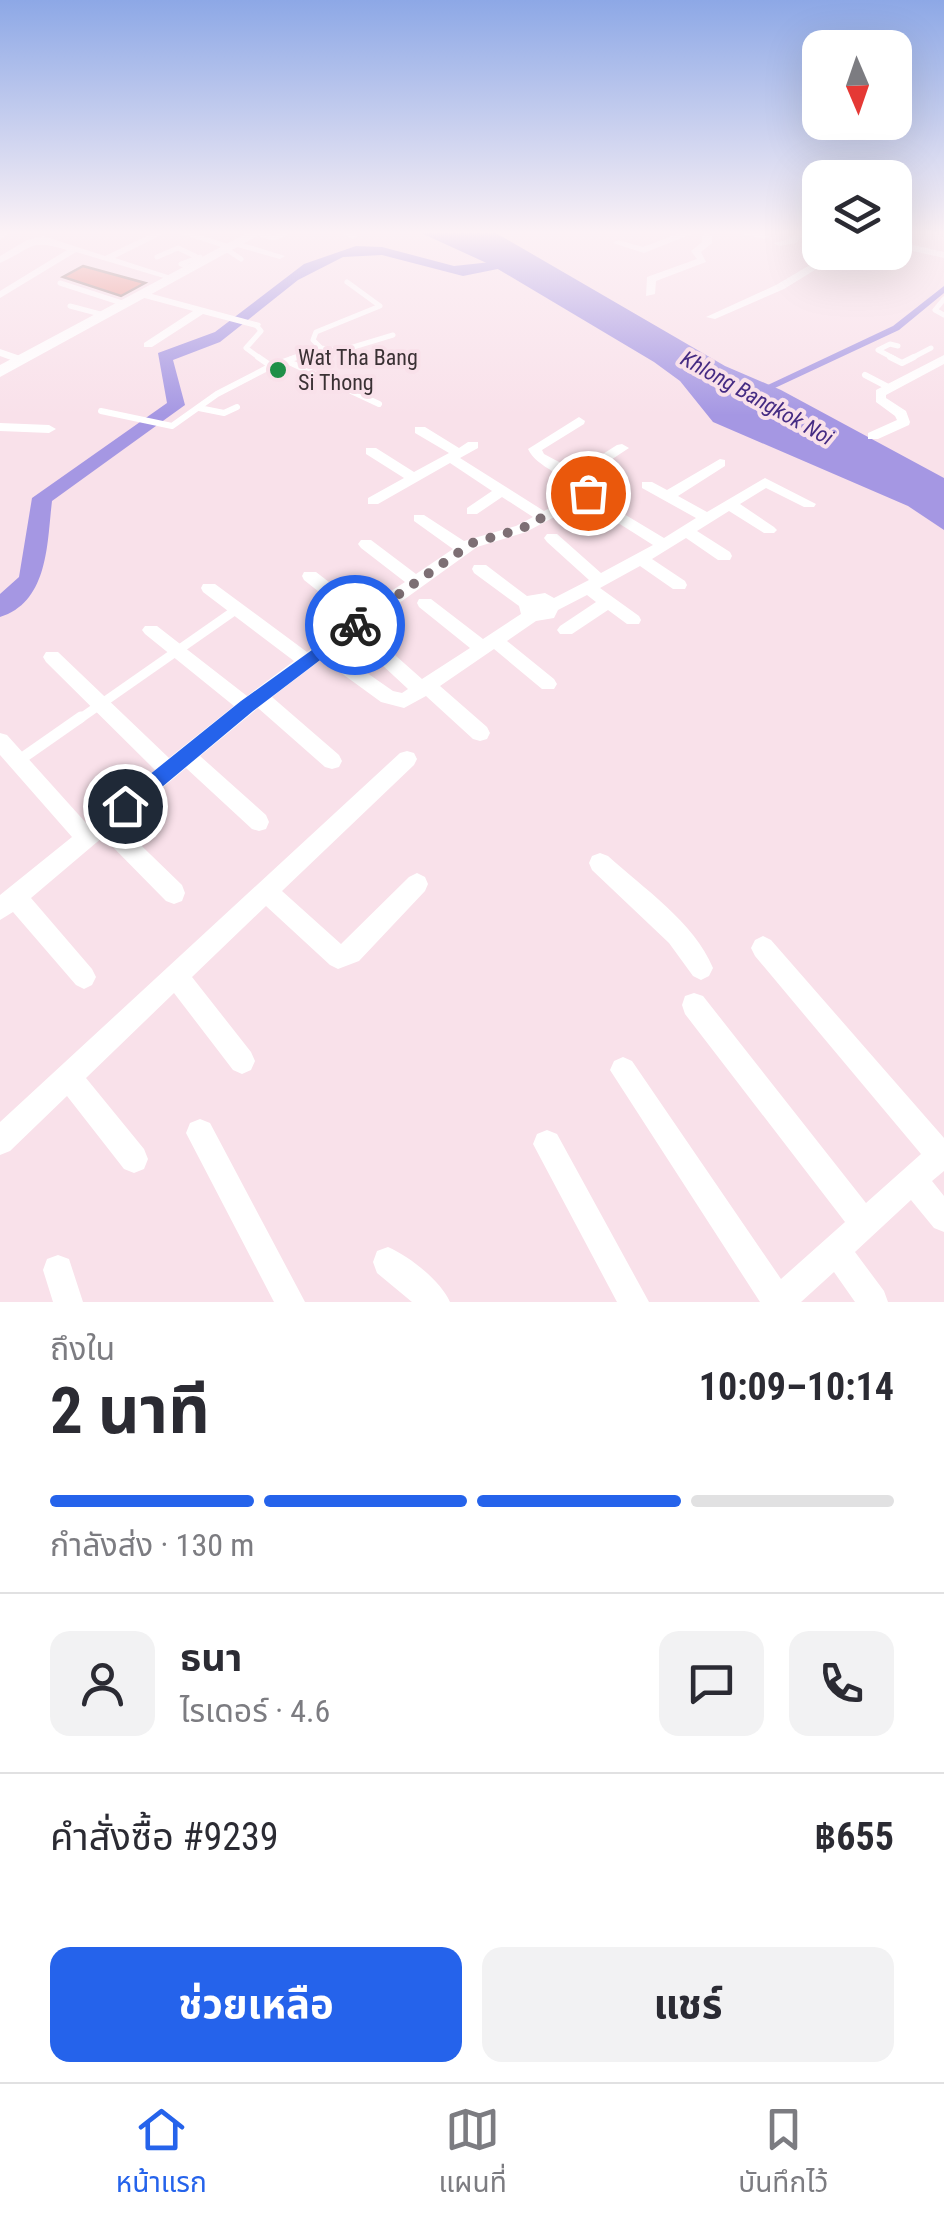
<!DOCTYPE html>
<html lang="th">
<head>
<meta charset="utf-8">
<style>
  body { margin:0; font-family:"Roboto Condensed","Noto Sans Thai",sans-serif; background:#f2f2f3; color:#2b2b33; height:100vh; display:flex; flex-direction:column; font-size:38px; white-space:nowrap }
  * { box-sizing:border-box; margin:0 }
  p { font-size:32px; color:#7c7c81 }
  .icon { flex:none; width:55px; height:55px; fill:none; stroke:currentColor; stroke-width:2; stroke-linecap:round; stroke-linejoin:round }
  .map { position:relative; height:1302px; overflow:hidden }
  .drawer { display:flex; flex-direction:column; background:#fff; flex:1 }
  .drawer>* { flex:none }
  .needle { width:65px; rotate:178deg }
  .controls { position:absolute; left:802px; top:30px; display:grid; gap:20px }
  .controls a { display:grid; place-items:center; width:110px; height:110px; border-radius:20px; background:#fff; box-shadow:0 10px 40px #0002; font-size:50px }
  .pin { position:absolute; display:grid; place-items:center; width:85px; height:85px; color:#fff; margin:-42px; border:5px solid #fff; border-radius:50%; box-shadow:0 2px 10px #0007 }
  .courier { position:absolute; display:grid; place-items:center; width:100px; height:100px; margin:-50px; border:8px solid #2563eb; border-radius:50%; background:#fff; color:#222; box-shadow:0 2px 12px #0007 }
  .head em { font-style:normal; font-weight:700 }
  .head div { display:flex; flex-direction:column-reverse }
  .head { display:flex; align-items:center; justify-content:space-between; height:170px; padding:0 50px }
  h1 { font-size:65px; font-weight:700; line-height:75px }
  .bar { display:grid; grid-template-columns:repeat(4,1fr); gap:15px 10px; align-content:center; height:120px; padding:0 50px }
  .bar i { height:12px; border-radius:8px; background:#e1e1e2 }
  .bar .on { background:#2563eb }
  .bar p { grid-column:span 4 }
  .line { display:flex; align-items:center; gap:25px; padding:0 50px; border-top:2px solid #e1e1e2 }
  .line div { flex:1 }
  .round { display:grid; place-items:center; flex:none; width:105px; height:105px; border-radius:20px; background:#f2f2f3 }
  .action { display:flex; gap:20px; margin-top:auto; padding:20px 50px }
  .action a { flex:1; height:115px; border-radius:20px; background:#2563eb; color:#fff; font-size:40px; font-weight:700; line-height:115px; text-align:center }
  .action a+a { background:#f2f2f3; color:#2b2b33 }
  .tabs { display:flex; justify-content:space-around; align-items:center; height:140px; border-top:2px solid #e1e1e2; background:#fff; font-size:28px; color:#7c7c81 }
  .tabs a { display:grid; justify-items:center; gap:5px }
  .tabs .on { color:#2563eb }
  .map>svg:first-child { display:block }
  .water { fill:#a597e3 }
  .lines { fill:none; stroke-linecap:round; stroke-linejoin:round }
  .canal { fill:#a597e3; fill-rule:evenodd }
  .river { fill:#a597e3; fill-rule:evenodd }
  .building { fill:#e78e86; stroke:#9f8785; stroke-width:2.5 }
  .lane-far3 { stroke:#fff; stroke-width:5 }
  .lane-far2 { stroke:#fff; stroke-width:6 }
  .lane-far1 { stroke:#fff; stroke-width:9 }
  .lane { stroke:#fff; stroke-width:11 }
  .street { fill:#fff; fill-rule:evenodd }
  .secondary { fill:#fff; fill-rule:evenodd }
  .route { fill:#2563eb }
  .done { stroke:#7d6f74; stroke-width:10; stroke-dasharray:0 18 }
  .poi-dot { fill:#1f8f48; stroke:#f9e1ea; stroke-width:4 }
  .labels { text-anchor:middle; dominant-baseline:central; stroke-width:8; stroke-linejoin:round; paint-order:stroke }
  .far-poi-label { font-size:22px; fill:#3a3134; stroke:#f9e1ea; text-anchor:start }
  .far-water-label { font-size:22px; font-style:italic; fill:#452b83; stroke:#f9e1ea }
</style>
</head>
<body>
<div class="map">
<svg width="944" height="1302" viewBox="0 0 944 1302">
  <rect width="100%" height="100%" fill="#f9e1ea"/>
  <path class="water" d="M421,233H496L725,366L781,390L944,478V530L908,506L713,422L680,381L654,362L491,265Z"/>
  <g class="lines">
    <path class="canal" d="M944,286V293L899,330L760,395L751,393L893,326Z"/>
    <path class="river" d="M356,246L382,247L454,266L520,259L527,263L463,276L382,255L343,257L298,280L220,342L173,360L185,405L52,501C47,542 49,602 0,617V594L19,577L32,498L167,403L158,353L215,332L304,264Z"/>
  </g>
  <path class="building" d="M83,266L145,283L121,296L63,277Z"/>
  <g class="lines">
    <path class="lane-far3" d="M257,233L274,238L284,234
      M226,249L241,259
      M157,257L178,248L195,256
      M191,268L181,264L200,257
      M60,283L125,304
      M944,299L935,310L944,315
      M70,306L104,315
      M256,325L261,331L246,348L261,359
      M321,348L313,340L316,332L380,306L347,282
      M290,359L321,348L340,351L393,335
      M895,359L878,350L890,344L898,346
      M910,359L931,348"/>
    <path class="lane-far2" d="M258,357L271,366L297,357
      M890,357L902,363L914,357
      M287,361L379,404
      M865,375L890,388
      M199,408L224,413L237,407
      M101,411L172,426L217,394L271,366"/>
    <path class="lane-far1" d="M78,720L237,609"/>
    <path class="lane" d="M18,761L81,717"/>
    <path class="street" d="M0,233H10L0,239Z
      M153,233H165L115,258L174,277V281L76,252L0,298V291L67,250C29,238 33,248 0,263V256L27,240L43,236L105,256Z
      M178,233H193L232,245L236,241L285,256L280,259L234,246L230,250Z
      M341,233H354L358,236L353,239Z
      M680,233H694L644,253L613,243L618,240L643,247Z
      M707,233L712,236V243L701,252L706,262L656,281L655,294L646,296L647,277L697,259L691,251L702,242V236Z
      M736,233H764L770,236L765,239Z
      M795,233H805L796,243L779,246L774,243L790,239Z
      M895,241L944,252V258L895,247Z
      M832,252H844L784,289L715,319L706,317L776,285Z
      M141,291L260,323L261,325L256,328L203,314L152,347H144V343L193,311L137,296V292Z
      M0,349L26,358L28,360L22,364L0,356Z
      M944,355V364L886,395V398L906,411L910,422L909,425L878,439H868V433L897,420L895,416L876,402V390Z
      M579,417L585,421L584,424L542,450L544,454L576,471L617,445L622,444L629,448L585,477L597,489L594,496L526,532L477,547L334,650L393,691L402,693L408,689L366,650L363,645L366,640H378L422,679L470,648L419,607L417,603L419,599H431L483,639L521,614L519,606L474,573L472,569L474,565H486L527,596L545,593L554,598L589,580L547,542L544,538L547,534H557L601,573L653,545L604,514V508H614L664,538L696,518L642,488V482H652L667,490L720,459L725,460V466L678,496L707,512L765,478L816,504L814,507H804L766,488L740,504L774,527L777,530L774,533H764L729,511L697,531L730,552L732,556L730,560H718L686,538L652,559L685,581L687,585L685,589H673L640,566L600,588L639,616L641,620L639,624H627L608,610L572,634H560L557,630L560,626L596,602L587,595L558,610L554,618L536,621L507,641L554,679L557,684L554,689H542L494,649L440,686L487,727L490,733L487,739L480,741L473,739L426,696L404,708L381,702L322,659L272,697L339,755L342,761L339,767L332,769L325,767L258,708L200,756L266,815L269,822L266,829L259,831L252,829L186,768L119,824L182,885L185,893L182,901L174,904L166,901L103,837L31,898L92,969L96,977L92,985L84,989L76,985L13,912L0,920V895L72,837L0,755V733L7,735L87,824L155,770L46,662L43,657L46,652H58L169,758L234,706L145,634L142,630L145,626H157L247,696L294,661L203,592L201,588L203,584H215L307,652L352,618L304,580L302,576L304,572H316L364,609L405,582L361,548L358,544L361,540H371L416,574L453,549L414,521V515H424L464,541L516,526L533,517L502,497L477,514H467V508L492,491L450,463L378,504H368V498L404,478L366,454V448H376L414,472L449,453L415,433V427H425L459,448L468,442H478V448L460,458L544,511L583,490C567,476 537,468 528,449Z
      M0,423L49,425L56,429L49,433L0,431Z
      M407,751L414,753L417,759L414,765L282,891L341,944L409,877L417,873L425,877L428,884L425,891L359,961L338,969L330,965L266,906L192,977L251,1052L255,1061L251,1070L242,1074L233,1070L174,993L86,1078L144,1149L148,1159L144,1169L134,1173L124,1169L67,1096L10,1151L0,1155V1122L400,753Z
      M600,853L608,856C643,888 694,922 713,968L709,976L701,980L693,976L669,943L592,870L589,863L592,856Z
      M763,936L771,940L944,1138V1171L932,1181L944,1196V1232L934,1228L911,1200L855,1252L884,1291L888,1302H855L834,1272L801,1302H760L610,1070L614,1061L623,1057L632,1061L781,1279L845,1222L685,1014L682,1005L685,996L694,993L703,996L866,1203L921,1154L755,956L751,948L755,940Z
      M200,1119L210,1123L305,1302H274L186,1133L190,1123Z
      M547,1130L557,1134L649,1302H617L533,1144L537,1134Z
      M388,1247C409,1256 441,1281 450,1302H412L377,1273L373,1262L377,1251Z
      M58,1255L69,1259L83,1302H53L43,1270L47,1259Z"/>
    <path class="secondary" d="M247,233H263L0,377V365Z"/>
  </g>
  <linearGradient id="sky" x2="0" y2="1"><stop stop-color="#8da8e6"/><stop offset="0.56" stop-color="#fcf2f6"/><stop offset="1" stop-color="#fcf2f6" stop-opacity="0"/></linearGradient>
  <rect width="944" height="415" fill="url(#sky)"/>
  <path class="route" d="M355,619L361,621V629L253,711L132,812H118V800L241,701Z"/>
  <g class="lines">
    <path class="done" d="M355,625L472,543L521,529L588,493"/>
  </g>
  <circle class="poi-dot" cx="278" cy="370" r="10"/>
  <g class="labels">
    <g class="far-poi-label">
      <text x="298" y="357">Wat Tha Bang<tspan x="298" dy="25">Si Thong</tspan></text>
    </g>
    <g class="far-water-label">
      <text transform="translate(757 398) rotate(29)">Khlong Bangkok Noi</text>
    </g>
  </g>
</svg>
<div class="controls">
<a><svg class="needle" viewBox="-14 -14 28 28"><path d="M0-13l5 13h-10z" fill="#e53935"/><path d="M0 13l5-13h-10z" fill="#7c7c81"/></svg></a>
<a><svg class="icon" aria-label="layers" viewBox="0 0 24 24"><path d="M12 4l9 5-9 5-9-5zM3 14l9 5 9-5"/></svg></a>
</div>
<div class="pin" style="left:588px;top:493px;background:#ea580c"><svg class="icon" aria-label="bag" viewBox="0 0 24 24"><path d="M5 8h14l-1 12H6zM9 8a3 3 0 0 1 6 0"/></svg></div>
<div class="pin" style="left:125px;top:806px;background:#1f2937"><svg class="icon" aria-label="home" viewBox="0 0 24 24"><path d="M3 11l9-7 9 7M6 9v11h12V9"/></svg></div>
<div class="courier" style="left:355px;top:625px"><svg class="icon" aria-label="bike" viewBox="0 0 24 24"><circle cx="6" cy="16" r="4"/><circle cx="18" cy="16" r="4"/><path d="M6 16l4-8h5l3 8M10 8l3 8H6M13 5h3"/></svg></div>
</div>
<section class="drawer">
<div class="head"><div><h1>2 นาที</h1><p>ถึงใน</p></div><em>10:09–10:14</em></div>
<div class="bar"><i class="on"></i><i class="on"></i><i class="on"></i><i></i><p>กำลังส่ง · 130 m</p></div>
<div class="line" style="height:180px"><a class="round"><svg class="icon" aria-label="person" viewBox="0 0 24 24"><circle cx="12" cy="8" r="4"/><path d="M4 21q1-7 8-7t8 7"/></svg></a><div><b>ธนา</b><p>ไรเดอร์ · 4.6</p></div><a class="round"><svg class="icon" aria-label="chat" viewBox="0 0 24 24"><path d="M4 5h16v11H9l-5 4z"/></svg></a><a class="round"><svg class="icon" aria-label="phone" viewBox="0 0 24 24"><path d="M5 4h4l2 5-3 2q2 4 5 5l2-3 5 2v4C11 20 4 13 5 4z"/></svg></a></div>
<div class="line" style="height:130px"><div>คำสั่งซื้อ #9239</div><b>฿655</b></div>
<div class="action"><a>ช่วยเหลือ</a><a>แชร์</a></div>
</section>
<nav class="tabs">
<a class="on"><svg class="icon" aria-label="home" viewBox="0 0 24 24"><path d="M3 11l9-7 9 7M6 9v11h12V9"/></svg>หน้าแรก</a>
<a><svg class="icon" aria-label="map" viewBox="0 0 24 24"><path d="M3 6l6-2 6 2 6-2v14l-6 2-6-2-6 2zM9 4v14M15 6v14"/></svg>แผนที่</a>
<a><svg class="icon" aria-label="saved" viewBox="0 0 24 24"><path d="M7 4h10v16l-5-4-5 4z"/></svg>บันทึกไว้</a>
</nav>
</body>
</html>
